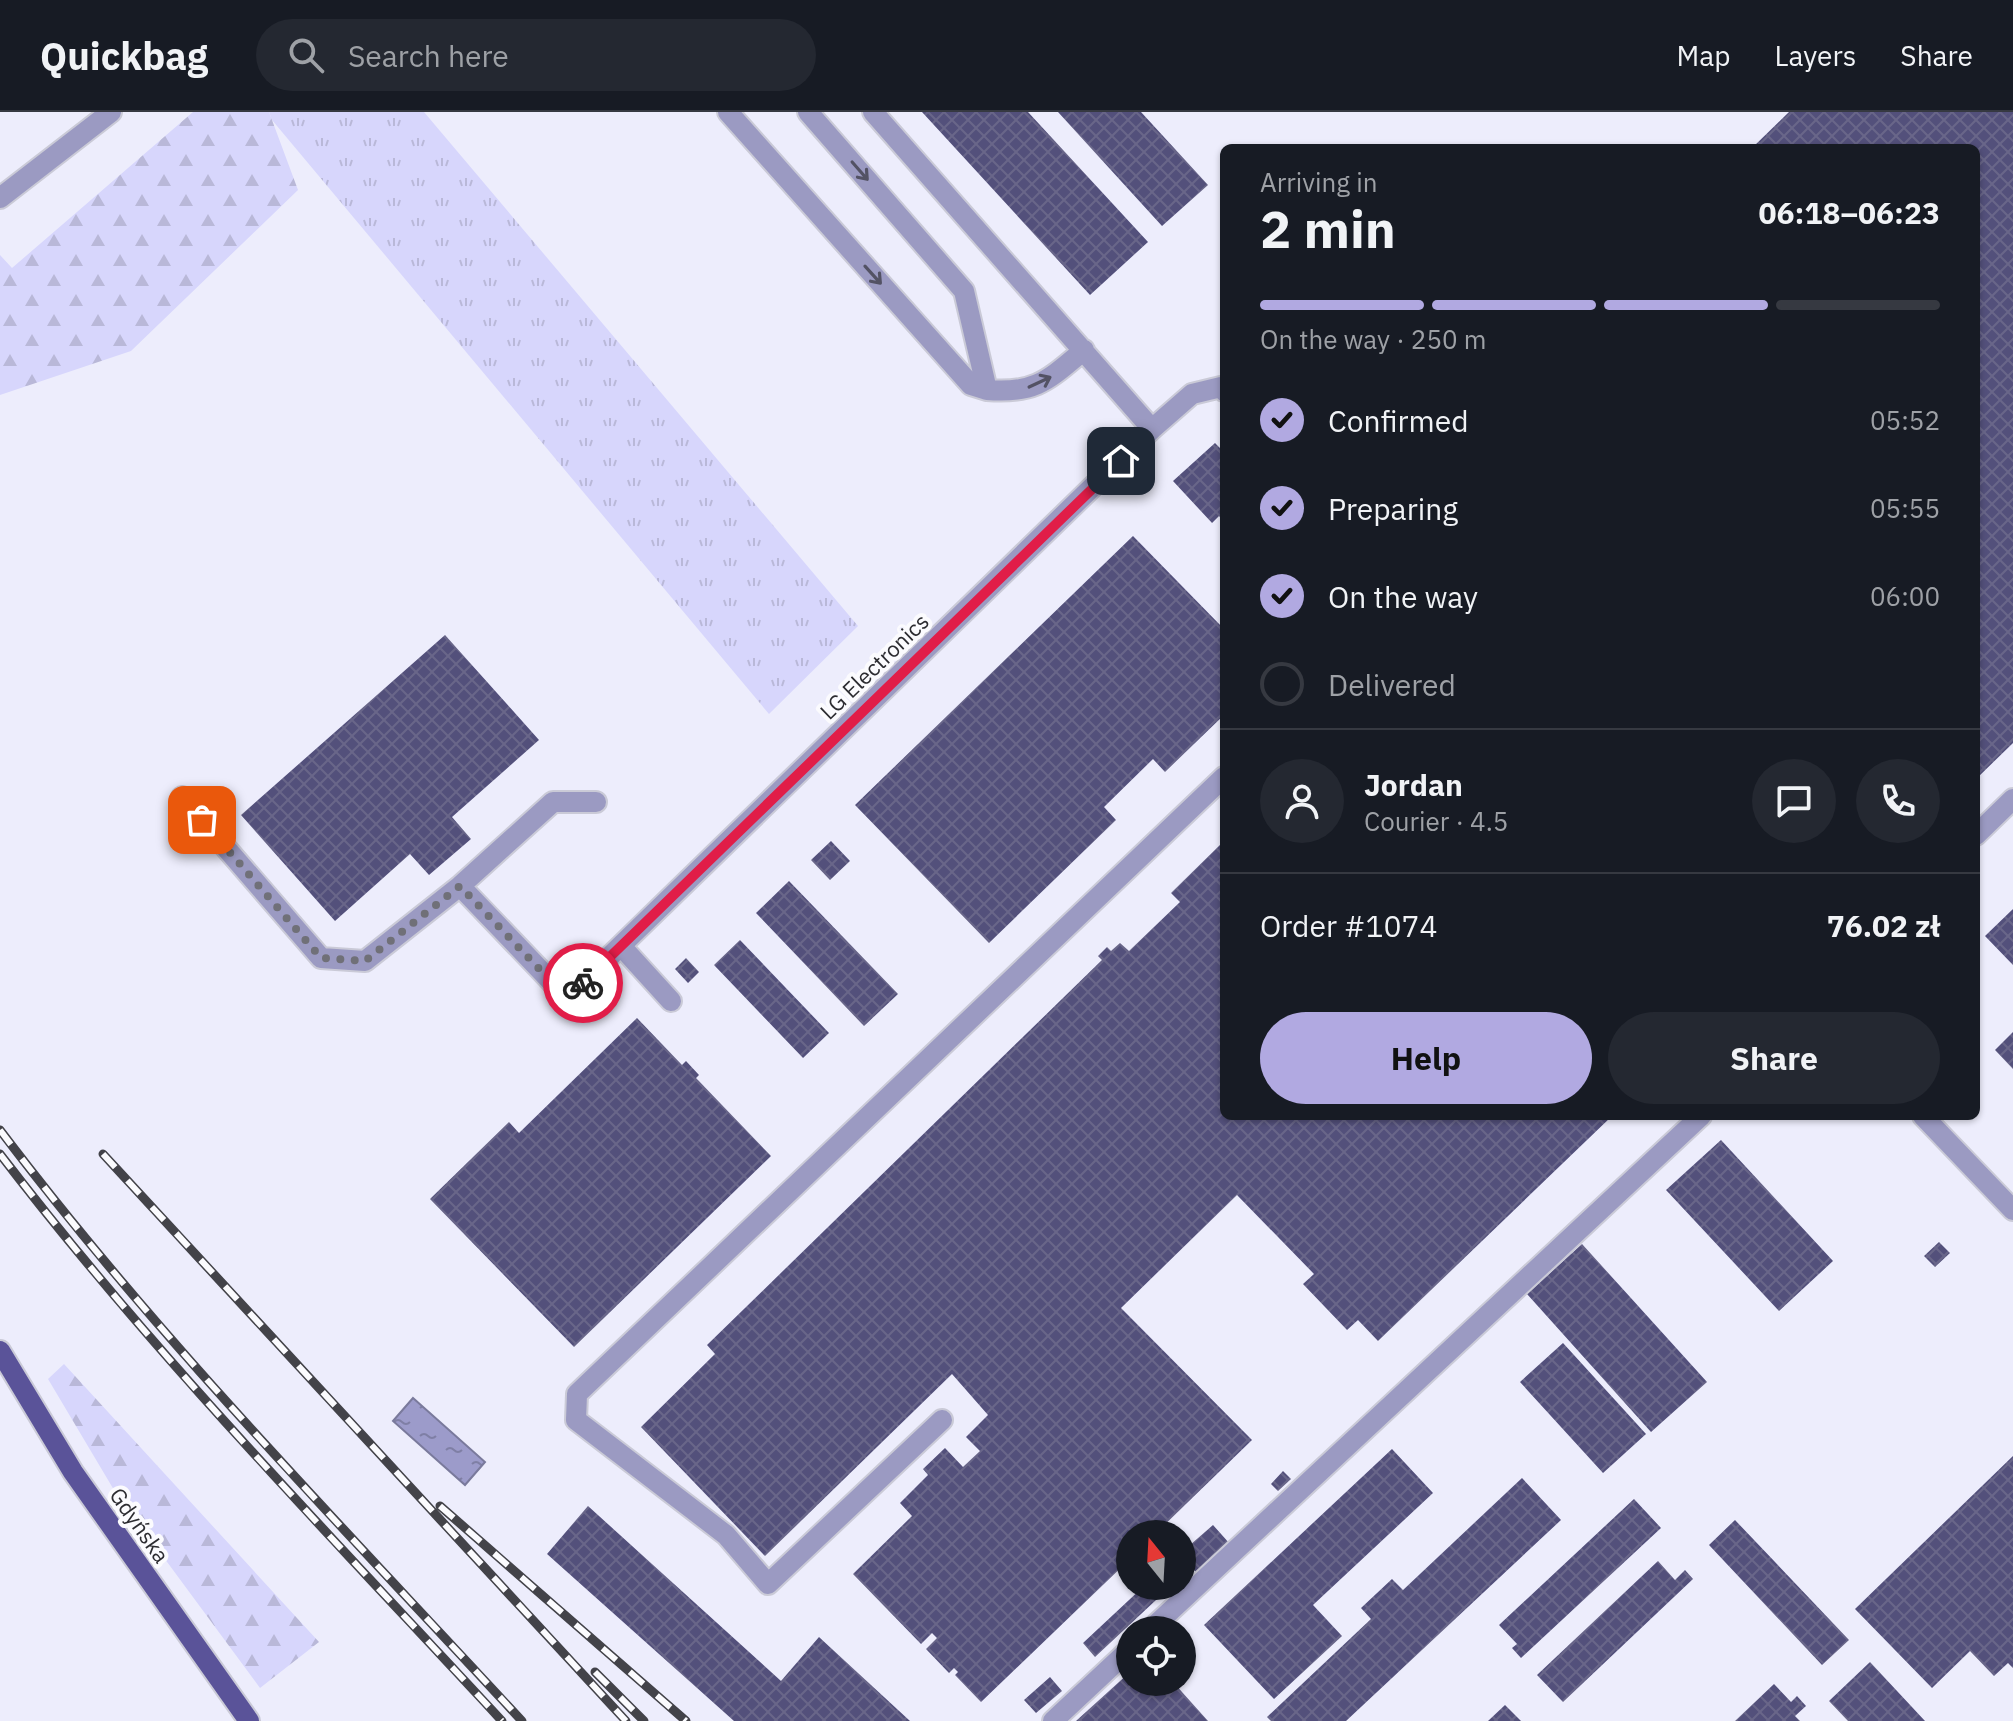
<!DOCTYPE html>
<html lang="en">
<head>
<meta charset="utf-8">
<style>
  body { margin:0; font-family:"IBM Plex Sans",sans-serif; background:#242831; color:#f1f3f6; height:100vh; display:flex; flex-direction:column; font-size:30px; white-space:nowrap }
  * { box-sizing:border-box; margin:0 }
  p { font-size:26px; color:#9ea1a6 }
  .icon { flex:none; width:44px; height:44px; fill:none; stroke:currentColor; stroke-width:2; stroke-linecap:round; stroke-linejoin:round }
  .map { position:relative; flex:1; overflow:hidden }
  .side { position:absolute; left:1220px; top:32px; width:760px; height:976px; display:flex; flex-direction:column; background:#171b24; border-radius:12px; box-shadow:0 2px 6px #0004 }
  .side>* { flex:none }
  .needle { width:52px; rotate:342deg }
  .tools { position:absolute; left:1116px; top:1408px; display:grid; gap:16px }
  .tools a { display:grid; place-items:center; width:80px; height:80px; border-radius:50%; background:#171b24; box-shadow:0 2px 6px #0004; font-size:40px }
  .pin { position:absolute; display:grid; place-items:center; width:68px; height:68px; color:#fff; margin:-34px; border-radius:16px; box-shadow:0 4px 12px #0006 }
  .courier { position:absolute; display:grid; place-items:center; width:80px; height:80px; margin:-40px; border:6px solid #e11d48; border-radius:50%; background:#fff; color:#222; box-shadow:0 2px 10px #0007 }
  .summary em { font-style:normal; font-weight:800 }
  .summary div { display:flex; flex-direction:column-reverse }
  .summary { display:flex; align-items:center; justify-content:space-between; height:136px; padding:0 40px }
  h1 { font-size:52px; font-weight:800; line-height:60px }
  .bar { display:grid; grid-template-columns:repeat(4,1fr); gap:12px 8px; align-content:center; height:96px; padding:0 40px }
  .bar i { height:10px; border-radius:6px; background:#363941 }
  .bar .selected { background:#b1a9e1 }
  .bar p { grid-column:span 4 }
  .line { display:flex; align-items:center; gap:20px; padding:0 40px; border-top:2px solid #363941 }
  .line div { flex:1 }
  .round { display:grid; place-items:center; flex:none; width:84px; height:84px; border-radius:42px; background:#242831 }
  ol { padding:0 40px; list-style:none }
  li { display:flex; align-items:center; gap:24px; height:88px }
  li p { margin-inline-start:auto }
  li .icon { padding:8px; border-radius:50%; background:#b1a9e1; color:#111; stroke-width:4 }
  li:last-child { color:#9ea1a6 }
  li i { width:44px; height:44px; border:4px solid #363941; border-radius:50% }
  .primary-button { display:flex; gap:16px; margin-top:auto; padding:16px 40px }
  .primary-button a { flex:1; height:92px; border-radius:48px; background:#b1a9e1; color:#111; font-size:32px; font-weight:800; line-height:92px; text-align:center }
  .primary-button a+a { background:#242831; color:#f1f3f6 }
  header { display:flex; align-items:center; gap:48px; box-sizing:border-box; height:112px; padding:0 40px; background:#171b24; border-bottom:2px solid #363941 }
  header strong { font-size:38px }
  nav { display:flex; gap:44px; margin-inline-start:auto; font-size:28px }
  .search { width:560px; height:72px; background:#242831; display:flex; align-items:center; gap:20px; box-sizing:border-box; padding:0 28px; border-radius:44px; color:#9ea1a6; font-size:30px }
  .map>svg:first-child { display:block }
  .grass { fill:url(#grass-tufts) }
  .forest { fill:url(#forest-firs) }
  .water { fill:url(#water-ripples); stroke:#7a7a9c; stroke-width:2 }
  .building { fill:url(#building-cross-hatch) }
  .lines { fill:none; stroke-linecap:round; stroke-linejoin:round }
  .minor-casing { stroke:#cacad7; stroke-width:24 }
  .major-casing { stroke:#cacad7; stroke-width:24 }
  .minor { stroke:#9b9ac2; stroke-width:20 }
  .major { stroke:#5a5399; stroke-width:20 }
  .rail-casing { stroke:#434349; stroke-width:9 }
  .rail { stroke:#fbfbfe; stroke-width:6; stroke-dasharray:18; stroke-linecap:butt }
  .oneway { stroke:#535264 }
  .done { stroke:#707078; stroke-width:8; stroke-dasharray:0 14.4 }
  .route { stroke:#e11d48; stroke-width:10 }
  .labels { text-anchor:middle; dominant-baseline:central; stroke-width:8; stroke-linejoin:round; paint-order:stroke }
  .street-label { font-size:22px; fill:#2c2c31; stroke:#fbfbfe }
</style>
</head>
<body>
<header>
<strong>Quickbag</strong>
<div class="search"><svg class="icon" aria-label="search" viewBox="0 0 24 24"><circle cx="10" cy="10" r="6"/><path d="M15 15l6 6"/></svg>Search here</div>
<nav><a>Map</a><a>Layers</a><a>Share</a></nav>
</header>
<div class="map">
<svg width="2013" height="1609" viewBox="0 0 2013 1609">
  <defs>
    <pattern id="grass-tufts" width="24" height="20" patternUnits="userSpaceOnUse" patternTransform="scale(2)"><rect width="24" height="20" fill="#d7d6fc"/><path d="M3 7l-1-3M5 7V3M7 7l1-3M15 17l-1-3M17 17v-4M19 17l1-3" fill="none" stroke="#b9b8d8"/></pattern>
    <pattern id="forest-firs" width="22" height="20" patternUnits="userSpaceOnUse" patternTransform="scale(2)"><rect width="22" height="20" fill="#d7d6fc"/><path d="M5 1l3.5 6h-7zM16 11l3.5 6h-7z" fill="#b9b8d8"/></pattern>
    <pattern id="water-ripples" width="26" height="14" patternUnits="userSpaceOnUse" patternTransform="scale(2)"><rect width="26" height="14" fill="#9c9bca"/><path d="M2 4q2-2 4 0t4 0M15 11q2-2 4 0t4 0" fill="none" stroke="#7f7fa5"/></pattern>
    <pattern id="building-cross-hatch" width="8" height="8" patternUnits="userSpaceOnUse" patternTransform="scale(2)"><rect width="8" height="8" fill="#53507b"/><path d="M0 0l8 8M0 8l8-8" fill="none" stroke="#696689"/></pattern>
  </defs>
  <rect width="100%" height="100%" fill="#ededfc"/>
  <path class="grass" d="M269,0H424L858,514L769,602L272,8Z"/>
  <path class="forest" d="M193,0H269L298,78L131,239L0,283V143L12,156Z
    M64,1252L319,1530L260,1576L114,1378L48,1267Z"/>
  <path class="water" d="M413,1286L485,1350L465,1373L393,1309Z"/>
  <path class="building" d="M922,0H1028L1148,130L1090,183Z
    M1058,0H1141L1208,73L1162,114Z
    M1789,0H2013V631L1976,667V36H1752Z
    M1215,331L1224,340V410L1219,404L1212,411L1173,369Z
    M1133,424L1224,517V603L1165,660L1153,647L1104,695L1116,708L989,831L855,693Z
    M445,523L539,628L452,705L471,727L429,763L410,742L335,809L241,703Z
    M831,729L850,749L830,768L811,748Z
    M1224,729V1004H1612L1378,1229L1358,1208L1347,1218L1303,1172L1314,1162L1237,1083L1121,1196L1252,1328L1155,1422H1130V1447L981,1590L955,1563L958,1560L954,1556L949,1561L926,1537L937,1526L932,1521L921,1532L853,1462L912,1404L900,1391L928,1363L923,1357L945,1336L963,1355L980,1339L966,1325L988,1303L952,1262L765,1444L641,1315L715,1242L707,1233L1102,848L1098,844L1107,835L1111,839L1120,831L1129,839L1180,790L1171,781Z
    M789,769L898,882L864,914L756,801Z
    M2013,797V853L1985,824Z
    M740,828L829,921L803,946L714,853Z
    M686,846L699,860L688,871L675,857Z
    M637,906L682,953L686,949L699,963L696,966L771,1044L574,1235L430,1087L509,1010L519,1021Z
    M2013,920V957L1995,938Z
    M1721,1028L1833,1149L1779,1199L1666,1078Z
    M1939,1130L1950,1141L1935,1155L1924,1144Z
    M1582,1132L1707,1270L1651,1320L1527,1182Z
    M1563,1231L1646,1322L1603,1361L1520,1270Z
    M1392,1337L1433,1381L1313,1493L1342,1524L1274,1587L1204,1513Z
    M2013,1344V1556L2008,1551L1994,1564L1970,1539L1932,1576L1855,1497Z
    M1283,1359L1291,1367L1278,1379L1271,1372Z
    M1522,1366L1561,1408L1346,1609H1271L1267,1605L1371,1507L1361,1496L1392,1467L1403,1478Z
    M1634,1387L1661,1416L1521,1546L1512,1536L1517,1532L1499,1513Z
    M588,1394L781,1569L819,1525L910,1609H734L547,1442Z
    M1735,1408L1849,1528L1822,1553L1709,1433Z
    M1213,1413L1230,1432L1197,1461L1191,1455L1182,1463V1440Z
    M1658,1449L1675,1468L1685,1458L1693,1467L1563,1590L1537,1563Z
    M1144,1474H1171L1095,1545L1083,1531Z
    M1870,1550L1925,1609H1848L1829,1589Z
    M1130,1560V1570H1173L1208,1609H1076Z
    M1050,1565L1062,1579L1036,1601L1024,1588Z
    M1774,1572L1791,1590L1797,1584L1806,1594L1795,1604L1800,1609H1735Z
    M1505,1593L1521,1609H1488Z"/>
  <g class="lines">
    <defs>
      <path id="minor" d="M728,0L971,273L987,278
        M808,0L964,179L987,278C1036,282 1048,268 1084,238
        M873,0L1152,317
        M0,86L111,0
        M182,685L321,846L365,849L460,774L553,690H596
        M1976,723L2013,687
        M460,774L567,886L1152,317L1192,282L1221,275L1224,279
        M621,834L671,889
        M1923,1004L2013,1098
        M942,1308L768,1472L726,1423L576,1308L577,1282L1224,665
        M1150,1518L1701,1004
        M1053,1609L1130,1537"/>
      <path id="major" d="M0,1239L73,1360L249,1609"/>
    </defs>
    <use href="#minor" class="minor-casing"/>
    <use href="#major" class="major-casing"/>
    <use href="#minor" class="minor"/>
    <use href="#major" class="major"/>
    <defs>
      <path id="rail" d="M0,1018C158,1227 344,1416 522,1609
        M0,1042C153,1242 331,1424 502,1609
        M103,1042L626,1609
        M440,1394L686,1609
        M595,1560L644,1609"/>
    </defs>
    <use href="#rail" class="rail-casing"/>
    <use href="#rail" class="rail"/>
  </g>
  <defs><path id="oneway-shaft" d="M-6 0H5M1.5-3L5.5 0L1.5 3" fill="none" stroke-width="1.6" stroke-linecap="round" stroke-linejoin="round" transform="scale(2)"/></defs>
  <g class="oneway">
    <use href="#oneway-shaft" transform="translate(860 59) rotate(49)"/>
    <use href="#oneway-shaft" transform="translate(873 163) rotate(48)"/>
    <use href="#oneway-shaft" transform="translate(1040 270) rotate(-25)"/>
  </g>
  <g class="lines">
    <path class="done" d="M202,708L321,846L365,849L460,774L567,886L583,871"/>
    <path class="route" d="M583,871L1121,349"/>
  </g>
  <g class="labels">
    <g class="street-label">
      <text transform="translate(874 554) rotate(-44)">LG Electronics</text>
      <text transform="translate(140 1413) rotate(55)">Gdyńska</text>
    </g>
  </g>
</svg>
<div class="tools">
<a><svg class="needle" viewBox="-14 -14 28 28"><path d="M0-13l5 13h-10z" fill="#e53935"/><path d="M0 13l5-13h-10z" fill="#9ea1a6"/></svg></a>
<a><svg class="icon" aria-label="locate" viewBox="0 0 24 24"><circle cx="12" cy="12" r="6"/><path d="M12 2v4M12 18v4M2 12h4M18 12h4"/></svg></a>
</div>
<div class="pin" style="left:202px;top:708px;background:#ea580c"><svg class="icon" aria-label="bag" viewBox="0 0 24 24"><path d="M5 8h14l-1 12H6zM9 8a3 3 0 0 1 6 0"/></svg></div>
<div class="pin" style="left:1121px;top:349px;background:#1f2937"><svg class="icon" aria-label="home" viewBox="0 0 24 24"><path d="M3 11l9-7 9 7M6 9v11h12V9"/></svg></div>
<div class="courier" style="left:583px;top:871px"><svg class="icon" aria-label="bike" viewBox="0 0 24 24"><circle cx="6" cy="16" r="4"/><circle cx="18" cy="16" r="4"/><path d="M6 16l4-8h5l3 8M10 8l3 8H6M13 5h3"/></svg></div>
<section class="side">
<div class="summary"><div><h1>2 min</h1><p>Arriving in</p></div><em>06:18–06:23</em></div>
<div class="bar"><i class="selected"></i><i class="selected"></i><i class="selected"></i><i></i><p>On the way · 250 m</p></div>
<ol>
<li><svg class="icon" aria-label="check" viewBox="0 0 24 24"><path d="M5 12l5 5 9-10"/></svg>Confirmed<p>05:52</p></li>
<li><svg class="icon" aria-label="check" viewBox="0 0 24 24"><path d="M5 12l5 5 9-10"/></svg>Preparing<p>05:55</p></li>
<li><svg class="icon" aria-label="check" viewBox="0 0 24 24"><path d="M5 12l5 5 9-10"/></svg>On the way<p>06:00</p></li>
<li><i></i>Delivered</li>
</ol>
<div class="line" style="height:144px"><a class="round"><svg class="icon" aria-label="person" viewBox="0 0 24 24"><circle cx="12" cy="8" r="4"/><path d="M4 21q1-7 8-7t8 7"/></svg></a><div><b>Jordan</b><p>Courier · 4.5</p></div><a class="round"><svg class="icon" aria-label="chat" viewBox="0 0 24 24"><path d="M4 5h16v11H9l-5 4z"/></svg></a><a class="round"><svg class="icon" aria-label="phone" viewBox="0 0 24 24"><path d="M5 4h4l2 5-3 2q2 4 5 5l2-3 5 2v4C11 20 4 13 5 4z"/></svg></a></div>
<div class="line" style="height:104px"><div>Order #1074</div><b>76.02 zł</b></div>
<div class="primary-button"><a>Help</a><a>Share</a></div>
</section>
</div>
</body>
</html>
